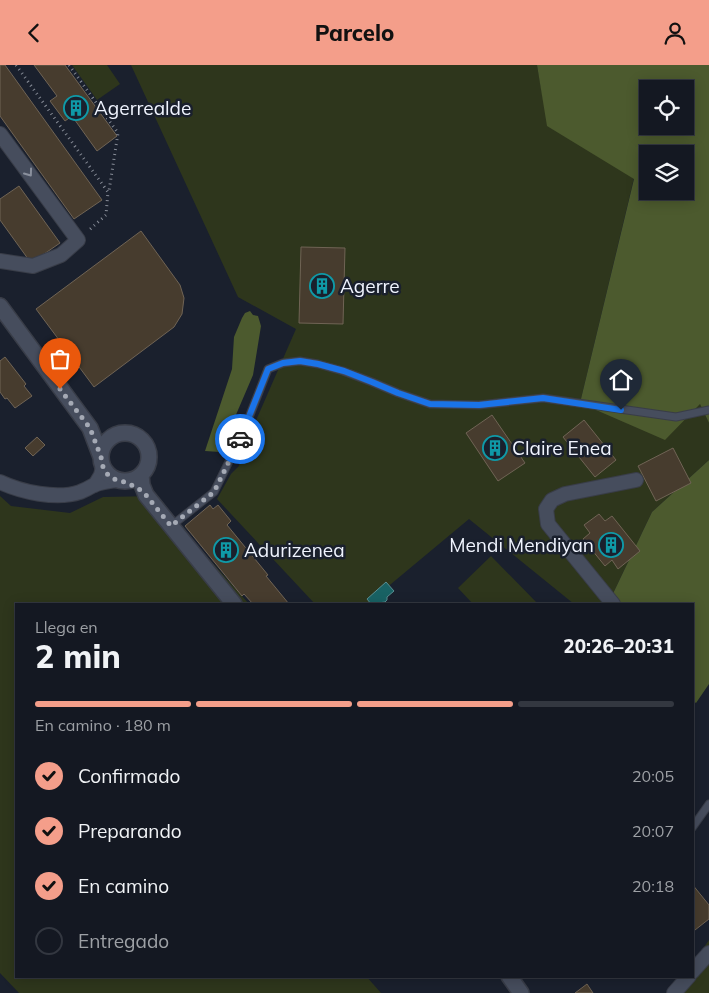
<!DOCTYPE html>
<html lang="es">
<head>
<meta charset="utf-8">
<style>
  body { margin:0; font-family:Mulish,sans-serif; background:#21252f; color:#f1f3f6; height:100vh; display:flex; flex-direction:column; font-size:19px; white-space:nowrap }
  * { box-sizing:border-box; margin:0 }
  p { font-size:16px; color:#9da0a5 }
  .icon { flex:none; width:28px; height:28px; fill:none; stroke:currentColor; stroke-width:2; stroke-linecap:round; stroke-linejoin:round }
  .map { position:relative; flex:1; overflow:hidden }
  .side { position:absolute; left:15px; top:538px; width:679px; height:375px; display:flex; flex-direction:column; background:#141822; border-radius:0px; box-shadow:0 2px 12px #0003,0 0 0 1px #333740 }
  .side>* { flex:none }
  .fabs { position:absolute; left:639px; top:15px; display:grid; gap:10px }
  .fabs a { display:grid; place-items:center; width:55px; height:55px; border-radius:0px; background:#141822; box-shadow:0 2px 12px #0003,0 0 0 1px #333740; font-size:25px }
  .pin { position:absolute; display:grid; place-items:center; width:42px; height:42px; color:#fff; margin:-51px -21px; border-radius:50% 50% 50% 0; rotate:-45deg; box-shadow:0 0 5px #0007 }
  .pin .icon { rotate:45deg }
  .courier { position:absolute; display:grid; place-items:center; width:50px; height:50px; margin:-25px; border:4px solid #1a73e8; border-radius:50%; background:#fff; color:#222; box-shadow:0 1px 6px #0007 }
  .head em { font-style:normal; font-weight:800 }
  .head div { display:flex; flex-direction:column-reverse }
  .head { display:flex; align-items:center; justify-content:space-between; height:85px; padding:0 20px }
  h1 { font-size:32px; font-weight:800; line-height:38px }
  .bar { display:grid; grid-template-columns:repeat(4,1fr); gap:8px 5px; align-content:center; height:60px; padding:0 20px }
  .bar i { height:6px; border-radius:4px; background:#333740 }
  .bar .current { background:#f49e8a }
  .bar p { grid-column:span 4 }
  ol { padding:0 20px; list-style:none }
  li { display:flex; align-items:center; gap:15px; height:55px }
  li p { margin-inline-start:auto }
  li .icon { padding:5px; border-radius:50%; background:#f49e8a; color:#111; stroke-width:4 }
  li:last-child { color:#9da0a5 }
  li i { width:28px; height:28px; border:2px solid #333740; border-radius:50% }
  header { display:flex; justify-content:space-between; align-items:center; height:65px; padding:0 20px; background:#f49e8a; color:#111; font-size:22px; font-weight:800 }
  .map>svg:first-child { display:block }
  .green { fill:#2e361c }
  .forest { fill:#4c5a2e; fill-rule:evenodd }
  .water { fill:#196264; stroke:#5a8e92 }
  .building { fill:#473c2e; stroke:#706455 }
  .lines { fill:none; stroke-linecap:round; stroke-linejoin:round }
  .service-casing { stroke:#393d48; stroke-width:9 }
  .minor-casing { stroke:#393d48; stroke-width:16 }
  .tertiary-casing { stroke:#393d48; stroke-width:18 }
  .path { stroke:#878c97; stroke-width:3; stroke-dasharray:1 4; stroke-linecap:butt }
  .service { stroke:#464d5d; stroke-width:7 }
  .minor { stroke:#464d5d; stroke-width:14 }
  .tertiary { stroke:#464d5d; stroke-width:15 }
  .oneway { stroke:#8a909d }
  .done { stroke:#a5aab5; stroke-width:5; stroke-dasharray:0 9 }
  .route { stroke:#1a73e8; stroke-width:6 }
  .labels { text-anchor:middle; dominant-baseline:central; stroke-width:5; stroke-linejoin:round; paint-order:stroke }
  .poi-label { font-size:19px; fill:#f0f4fe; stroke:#1a202d; text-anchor:start }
</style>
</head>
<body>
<header><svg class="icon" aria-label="back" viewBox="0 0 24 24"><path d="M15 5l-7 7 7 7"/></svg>Parcelo<svg class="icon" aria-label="person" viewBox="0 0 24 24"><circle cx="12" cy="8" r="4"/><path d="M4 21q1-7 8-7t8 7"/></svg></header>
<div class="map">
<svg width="709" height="928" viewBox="0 0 709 928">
  <rect width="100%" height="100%" fill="#1a202d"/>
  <path class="green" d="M72,0H107L120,19L97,35Z
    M131,0H537L548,61L634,113L580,338H700L709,358V395L652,447L608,539H574L469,454L367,539H315L217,434L231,409L239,401L240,392L296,264L238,232Z
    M0,431L11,441L70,448L103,432L157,431L201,485L249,539H16V911H366L381,928H19L0,908Z
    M491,491L538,539H473L458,523Z
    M709,875V928H672Z"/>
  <path class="forest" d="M537,0H709V358L700,339L665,375L580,338L634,114L547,61ZM648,24H685V61H648ZM648,89H685V126H648Z
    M250,246L253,250L258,251L261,261L253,310L220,387L205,386L232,304L234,272L242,253L245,248Z
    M709,395V619L696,638L692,635V539H608L652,447Z"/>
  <path class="water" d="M386,517L394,526L387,532V535L385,537L371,539L367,534Z"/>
  <path class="building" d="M0,0H5L102,135L74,154L0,51Z
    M34,0H65L117,71L97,86L72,51L65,56L50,36L57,31Z
    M19,121L60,178L31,198L0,155V134Z
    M141,166L180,220L184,233L182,249L174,262L94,322L36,244Z
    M301,182L345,183L343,259L299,258Z
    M5,292L26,319L24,321L32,331L15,343L7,333L5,334L0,327V296Z
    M492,350L525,398L498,416L466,368Z
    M584,355L616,395L595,412L563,372Z
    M37,372L45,380L33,391L25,383Z
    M673,383L691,418L656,436L638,401Z
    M210,440L213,444L218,440L231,456L227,460L268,510L266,511L289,539H253L244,529L242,531L185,461Z
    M599,449L605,456L612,451L640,486L618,504L612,495L605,501L583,474L590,468L584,460Z
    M692,819L709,840V854L695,865L692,862Z
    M587,919L593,928H575Z"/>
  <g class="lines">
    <defs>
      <path id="service" d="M171,461L214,427L242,370L268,304L283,298L300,296L318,299L343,306L372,317L398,328L430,339L479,340L543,333L676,352L709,345
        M692,763L709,739"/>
      <path id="minor" d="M0,69L78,175L61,190L33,201L0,196
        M0,417C21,427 57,435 80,427C85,425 89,423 94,420C101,417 108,416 116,415
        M95,420L101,410L103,402
        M613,539L548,459L546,444L552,435L565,429L636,415
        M692,907L709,888
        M674,928L689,911"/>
      <path id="tertiary" d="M0,241L90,363L101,392
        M101 392a24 24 0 1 1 48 0a24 24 0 1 1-48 0Z
        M141,410L142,420L146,430L234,539
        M509,911L521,928"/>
    </defs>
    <use href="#service" class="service-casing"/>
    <use href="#minor" class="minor-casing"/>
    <use href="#tertiary" class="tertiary-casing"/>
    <path class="path" d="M16,0L108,127L106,150L88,166
      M69,0L118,68L109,126"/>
    <use href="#service" class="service"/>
    <use href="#minor" class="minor"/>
    <use href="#tertiary" class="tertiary"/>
  </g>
  <defs><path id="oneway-chevron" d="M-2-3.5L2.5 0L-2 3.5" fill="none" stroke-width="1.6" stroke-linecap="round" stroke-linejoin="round" transform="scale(1.25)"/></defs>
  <use class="oneway" href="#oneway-chevron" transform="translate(29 108) rotate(54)"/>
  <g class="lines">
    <path class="done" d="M60,324L90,363L101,392L103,402L108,410L116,415L125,417L138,423L146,430L171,461L214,427L240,374"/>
    <path class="route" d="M240,374L268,304L283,298L300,296L318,299L344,306L372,317L398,328L430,339L479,340L543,333L621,345"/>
  </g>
  <defs>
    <symbol id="building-ring" viewBox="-11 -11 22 22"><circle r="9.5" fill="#1a202d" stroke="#0f9aa8" stroke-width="1.5"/><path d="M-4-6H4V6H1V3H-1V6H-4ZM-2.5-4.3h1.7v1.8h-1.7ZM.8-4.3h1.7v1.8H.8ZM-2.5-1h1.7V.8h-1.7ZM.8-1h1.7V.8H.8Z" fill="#0f9aa8"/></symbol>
  </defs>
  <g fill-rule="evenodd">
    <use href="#building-ring" x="62" y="29" width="28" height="28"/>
    <use href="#building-ring" x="308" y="207" width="28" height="28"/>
    <use href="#building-ring" x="481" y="369" width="28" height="28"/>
    <use href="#building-ring" x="597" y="466" width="28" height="28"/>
    <use href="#building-ring" x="212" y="471" width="28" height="28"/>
  </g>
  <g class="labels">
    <g class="poi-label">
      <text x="94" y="43">Agerrealde</text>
      <text x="340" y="221">Agerre</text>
      <text x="512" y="383">Claire Enea</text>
      <text x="594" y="480" text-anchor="end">Mendi Mendiyan</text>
      <text x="244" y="485">Adurizenea</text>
    </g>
  </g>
</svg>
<div class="fabs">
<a><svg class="icon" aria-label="locate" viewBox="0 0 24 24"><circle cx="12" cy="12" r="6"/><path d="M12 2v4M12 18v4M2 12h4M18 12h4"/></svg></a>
<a><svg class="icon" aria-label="layers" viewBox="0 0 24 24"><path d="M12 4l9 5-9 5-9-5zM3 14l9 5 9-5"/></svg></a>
</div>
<div class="pin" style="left:60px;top:324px;background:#ea580c"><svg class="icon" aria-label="bag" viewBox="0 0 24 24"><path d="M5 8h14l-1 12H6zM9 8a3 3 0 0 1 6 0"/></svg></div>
<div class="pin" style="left:621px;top:345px;background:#1f2937"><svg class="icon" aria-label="home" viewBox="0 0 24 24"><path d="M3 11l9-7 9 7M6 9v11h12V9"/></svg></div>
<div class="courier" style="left:240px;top:374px"><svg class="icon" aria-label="car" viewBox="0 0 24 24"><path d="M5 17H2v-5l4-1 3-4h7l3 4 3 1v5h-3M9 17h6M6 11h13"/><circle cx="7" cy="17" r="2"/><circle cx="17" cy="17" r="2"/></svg></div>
<section class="side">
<div class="head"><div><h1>2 min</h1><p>Llega en</p></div><em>20:26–20:31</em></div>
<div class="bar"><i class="current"></i><i class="current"></i><i class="current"></i><i></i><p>En camino · 180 m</p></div>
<ol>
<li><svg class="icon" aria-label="check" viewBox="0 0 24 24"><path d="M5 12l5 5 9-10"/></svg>Confirmado<p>20:05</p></li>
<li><svg class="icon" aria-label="check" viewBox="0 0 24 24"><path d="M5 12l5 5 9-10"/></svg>Preparando<p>20:07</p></li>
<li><svg class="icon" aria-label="check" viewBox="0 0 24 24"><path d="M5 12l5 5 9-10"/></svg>En camino<p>20:18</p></li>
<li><i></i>Entregado</li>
</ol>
</section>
</div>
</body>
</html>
